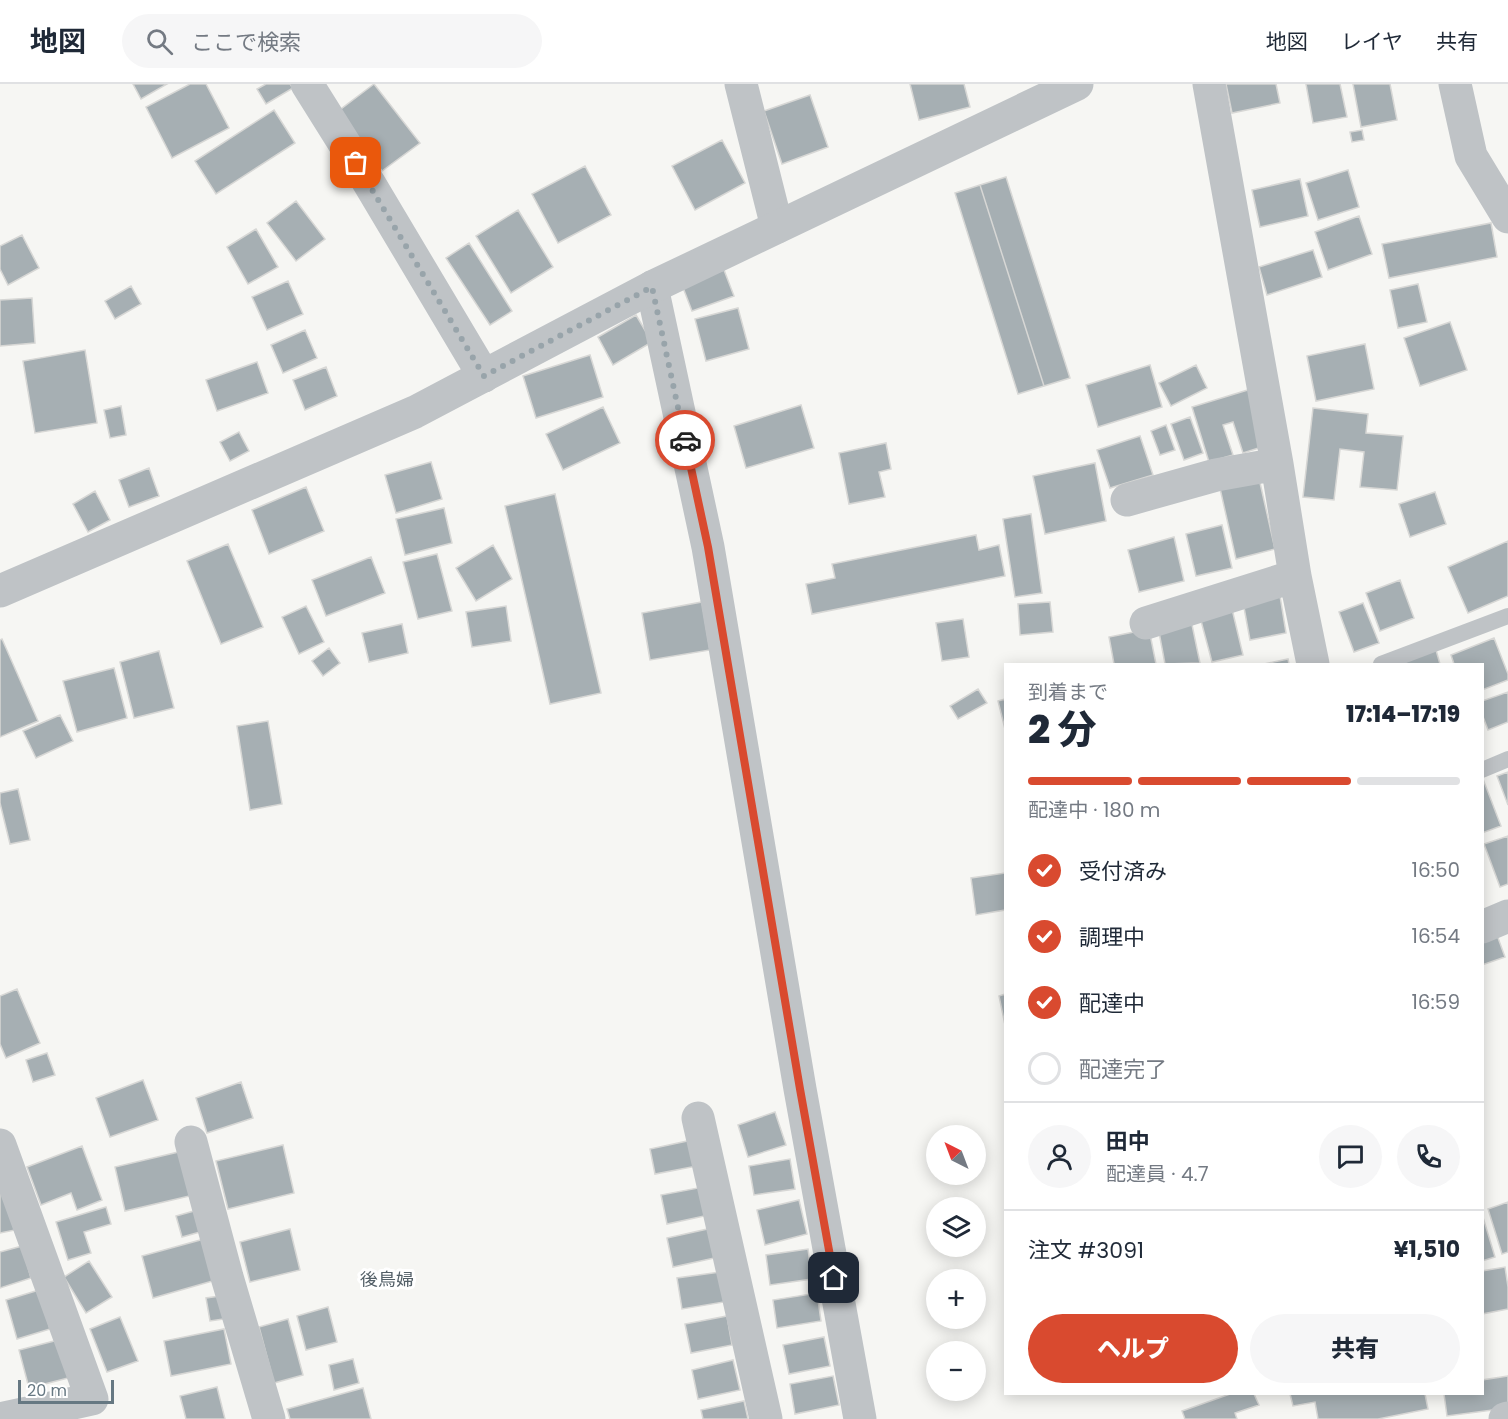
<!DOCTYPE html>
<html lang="ja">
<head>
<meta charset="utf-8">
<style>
  body { margin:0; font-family:Poppins,"Noto Sans JP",sans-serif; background:#f6f6f7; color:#1f2937; height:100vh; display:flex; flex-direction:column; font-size:22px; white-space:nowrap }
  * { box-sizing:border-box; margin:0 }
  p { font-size:20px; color:#747a83 }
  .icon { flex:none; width:33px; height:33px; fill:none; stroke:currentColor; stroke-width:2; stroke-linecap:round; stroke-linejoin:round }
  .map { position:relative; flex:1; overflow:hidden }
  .details { position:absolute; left:1004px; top:579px; width:480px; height:732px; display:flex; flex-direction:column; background:#fff; border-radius:0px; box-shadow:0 3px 15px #0003 }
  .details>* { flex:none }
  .needle { width:39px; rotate:318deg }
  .tools { position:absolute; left:926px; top:1041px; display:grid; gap:12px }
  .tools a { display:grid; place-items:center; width:60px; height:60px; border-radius:50%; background:#fff; box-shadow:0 3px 15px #0003; font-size:30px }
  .scale { position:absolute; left:18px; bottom:15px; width:96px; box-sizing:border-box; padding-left:6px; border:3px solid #667882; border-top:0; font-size:16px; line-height:21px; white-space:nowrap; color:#667882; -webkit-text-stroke:4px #fff; paint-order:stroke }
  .pin { position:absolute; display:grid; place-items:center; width:51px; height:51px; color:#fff; margin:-26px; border-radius:12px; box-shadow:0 3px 9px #0006 }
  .courier { position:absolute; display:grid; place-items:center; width:60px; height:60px; margin:-30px; border:4px solid #d94a2f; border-radius:50%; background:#fff; color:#222; box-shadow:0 2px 8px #0007 }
  .headline em { font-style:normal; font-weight:800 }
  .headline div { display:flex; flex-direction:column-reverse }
  .headline { display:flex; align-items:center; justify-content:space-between; height:102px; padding:0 24px }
  h1 { font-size:39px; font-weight:800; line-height:45px }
  .bar { display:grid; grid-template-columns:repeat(4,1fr); gap:9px 6px; align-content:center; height:72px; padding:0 24px }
  .bar i { height:8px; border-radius:4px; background:#e0e1e3 }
  .bar .selected { background:#d94a2f }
  .bar p { grid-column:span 4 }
  .line { display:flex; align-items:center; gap:15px; padding:0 24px; border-top:2px solid #e0e1e3 }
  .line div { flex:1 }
  .round { display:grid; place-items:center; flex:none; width:63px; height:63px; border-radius:32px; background:#f6f6f7 }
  ol { padding:0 24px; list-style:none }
  li { display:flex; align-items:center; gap:18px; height:66px }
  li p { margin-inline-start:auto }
  li .icon { padding:6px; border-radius:50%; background:#d94a2f; color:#fff; stroke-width:4 }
  li:last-child { color:#747a83 }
  li i { width:33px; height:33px; border:3px solid #e0e1e3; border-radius:50% }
  .primary-button { display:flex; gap:12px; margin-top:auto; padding:12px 24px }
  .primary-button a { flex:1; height:69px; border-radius:36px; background:#d94a2f; color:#fff; font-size:24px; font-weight:800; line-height:69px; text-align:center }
  .primary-button a+a { background:#f6f6f7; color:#1f2937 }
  header { display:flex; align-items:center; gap:36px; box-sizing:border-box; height:84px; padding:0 30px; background:#fff; border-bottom:2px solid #e0e1e3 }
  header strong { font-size:28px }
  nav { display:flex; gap:33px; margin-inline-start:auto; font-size:21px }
  .search { width:420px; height:54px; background:#f6f6f7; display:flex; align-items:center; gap:15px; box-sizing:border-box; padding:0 21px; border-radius:33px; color:#747a83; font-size:22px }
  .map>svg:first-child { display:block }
  .building { fill:#a6afb3; stroke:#d7d7d5; stroke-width:1.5 }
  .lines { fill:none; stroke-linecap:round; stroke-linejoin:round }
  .service { stroke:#bfc3c6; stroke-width:16 }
  .minor { stroke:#bfc3c6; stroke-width:33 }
  .tertiary { stroke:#bfc3c6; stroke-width:33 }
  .done { stroke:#98a4aa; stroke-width:6; stroke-dasharray:0 10.8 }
  .route { stroke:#d94a2f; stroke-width:8 }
  .labels { text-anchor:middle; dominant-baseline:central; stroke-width:6; stroke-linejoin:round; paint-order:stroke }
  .neighbourhood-label { font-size:18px; fill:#546068; stroke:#fff }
</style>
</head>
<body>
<header>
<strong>地図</strong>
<div class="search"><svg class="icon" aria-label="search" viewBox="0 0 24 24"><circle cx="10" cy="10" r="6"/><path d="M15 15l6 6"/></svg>ここで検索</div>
<nav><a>地図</a><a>レイヤ</a><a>共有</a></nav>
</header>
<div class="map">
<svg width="1508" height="1335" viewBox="0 0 1508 1335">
  <rect width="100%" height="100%" fill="#f6f6f3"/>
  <path class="building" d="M133,0H167L141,15Z
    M190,0H206L229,44L172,74L146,23Z
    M266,0H290L293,4L266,20L257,5Z
    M374,0L420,59L382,87L337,28Z
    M910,0H964L970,23L919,36Z
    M1226,0H1276L1280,19L1232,29Z
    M1306,0H1340L1347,33L1313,39Z
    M1353,0H1390L1397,36L1361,43Z
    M810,11L828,63L782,80L764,27Z
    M274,26L295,59L216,110L195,77Z
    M1362,46L1364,56L1352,58L1350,48Z
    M722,56L745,99L695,126L672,82Z
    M585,82L611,131L558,159L532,110Z
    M1348,86L1359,123L1318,136L1306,99Z
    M1006,93L1070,294L1044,302L980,101Z
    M1300,95L1308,132L1260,143L1252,106Z
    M980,101L1044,302L1018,310L955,109Z
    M296,117L325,155L296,177L267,139Z
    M518,126L553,183L511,209L476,152Z
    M1359,132L1372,170L1328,186L1315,148Z
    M1491,139L1497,173L1389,194L1382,160Z
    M256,145L278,183L248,200L227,163Z
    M22,151L39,184L8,201L0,185V162Z
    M469,159L512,227L490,241L446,174Z
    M1313,166L1322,193L1267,211L1259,183Z
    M724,186L734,212L692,227L682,201Z
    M288,197L303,230L267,246L252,213Z
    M1418,200L1427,238L1398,244L1390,206Z
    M131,202L141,220L115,235L105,217Z
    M32,214L35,259L0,262V216Z
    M738,224L749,265L706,277L695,235Z
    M636,231L652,258L613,281L598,253Z
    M1450,238L1467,286L1420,302L1404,254Z
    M305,246L317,274L283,289L271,261Z
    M1365,260L1374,305L1316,317L1307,272Z
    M85,266L97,339L35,349L23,277Z
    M590,271L603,313L536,334L523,292Z
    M257,278L268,309L217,327L206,296Z
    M1150,281L1162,323L1098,343L1086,301Z
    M1196,281L1207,304L1171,322L1159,299Z
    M326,283L337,312L305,326L293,296Z
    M1251,305L1268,361L1243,369L1233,338L1223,341L1233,371L1209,378L1192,323Z
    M801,321L814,364L746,384L734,342Z
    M121,322L126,351L110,354L104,326Z
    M603,323L620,359L563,386L546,350Z
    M1313,324L1368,330L1366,349L1403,352L1397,406L1360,403L1364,368L1340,365L1334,416L1303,413Z
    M1190,333L1203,369L1184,376L1171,340Z
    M1166,341L1175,366L1160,371L1151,347Z
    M239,348L249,367L230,377L220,358Z
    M1140,352L1153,391L1110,404L1097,366Z
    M886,359L891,385L879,388L885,413L849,420L839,369Z
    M431,378L442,415L396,429L385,391Z
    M1095,379L1106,437L1045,450L1033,392Z
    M149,384L159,412L129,423L119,396Z
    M1258,390L1275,465L1236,475L1219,400Z
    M306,403L324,447L269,470L252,426Z
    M95,407L110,436L88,448L73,420Z
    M1435,408L1446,440L1410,453L1399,420Z
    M555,410L601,609L550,620L505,422Z
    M444,424L452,459L405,471L396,435Z
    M1031,430L1042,509L1015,513L1003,435Z
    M1222,441L1232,484L1196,492L1186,450Z
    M976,451L979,466L999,461L1005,492L812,530L806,500L835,494L832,480Z
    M1174,453L1184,497L1139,508L1128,466Z
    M1508,457V512L1468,529L1448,483Z
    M228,460L263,543L221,560L187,477Z
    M493,461L512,495L476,517L456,484Z
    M437,470L452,527L418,535L403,478Z
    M371,473L385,509L326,532L312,496Z
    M1400,496L1414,534L1380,547L1366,509Z
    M1280,512L1286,549L1250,556L1243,518Z
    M702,518L710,566L650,576L642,529Z
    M1050,518L1053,548L1020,551L1018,520Z
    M1363,519L1379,559L1354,568L1339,528Z
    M306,522L324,558L299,570L282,533Z
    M506,522L511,557L472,563L466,528Z
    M1232,525L1243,571L1212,578L1200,533Z
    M963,535L969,573L942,577L936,539Z
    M1191,536L1200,579L1165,580L1158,543Z
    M402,540L408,569L369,578L362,549Z
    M1149,545L1156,580H1114L1109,553Z
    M1494,554L1508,590V596L1482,606V580H1454L1451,571Z
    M2,555L38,637L0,653V556Z
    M329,564L340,579L323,592L312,577Z
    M1436,566L1440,580H1396Z
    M159,567L174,624L134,634L120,578Z
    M1288,575L1289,580H1264Z
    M114,584L127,634L77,648L63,597Z
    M978,605L987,619L958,635L950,622Z
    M1508,608V638L1488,646L1482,630V617Z
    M1005,615V645L998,617Z
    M60,631L73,657L36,674L23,647Z
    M268,637L282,720L250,726L237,642Z
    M1508,688V721L1497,692Z
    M1483,695L1501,742L1482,749V696Z
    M18,705L30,756L10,760L0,719V709Z
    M1508,752V800L1500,803L1484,760Z
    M1005,789V826L976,831L971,794Z
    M1493,840L1505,873L1482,881V845Z
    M17,905L40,959L6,974L0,960V912Z
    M1005,910V941L999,912Z
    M47,969L55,991L33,998L26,976Z
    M143,996L158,1036L110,1053L96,1014Z
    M241,998L253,1034L207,1049L196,1014Z
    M775,1028L786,1061L748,1073L738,1041Z
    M692,1056L697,1082L655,1090L650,1065Z
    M283,1061L294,1109L228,1125L216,1077Z
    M82,1062L102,1116L77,1126L71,1109L41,1121L27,1083Z
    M187,1066L198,1110L125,1127L115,1083Z
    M790,1075L795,1105L754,1111L749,1082Z
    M703,1103L709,1131L667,1140L661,1111Z
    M0,1104L15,1146L0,1149Z
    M799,1116L807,1150L765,1161L757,1126Z
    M1508,1118V1168L1502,1170L1488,1125Z
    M106,1123L111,1140L84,1148L91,1169L68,1176L56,1138Z
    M194,1127L200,1148L182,1153L176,1132Z
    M1482,1130L1495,1173L1482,1177Z
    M712,1144L719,1173L673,1183L667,1154Z
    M290,1145L300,1186L250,1198L240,1158Z
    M204,1155L216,1196L153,1214L142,1172Z
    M22,1162L31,1194L0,1204V1168Z
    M808,1165L812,1195L770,1201L766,1171Z
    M89,1177L112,1213L86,1229L64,1193Z
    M1505,1183L1508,1203V1225L1482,1230V1187Z
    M720,1188L724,1218L682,1225L677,1194Z
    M39,1206L50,1245L17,1255L6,1216Z
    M817,1209L821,1237L777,1244L773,1216Z
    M227,1211L230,1234L210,1237L206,1214Z
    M328,1223L337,1258L306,1266L297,1232Z
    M727,1232L732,1261L691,1269L685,1240Z
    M120,1233L138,1277L107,1288L90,1245Z
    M288,1235L303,1291L274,1299L259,1243Z
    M224,1245L231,1280L171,1292L164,1257Z
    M824,1253L830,1282L789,1290L783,1261Z
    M62,1255L72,1293L29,1304L19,1266Z
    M353,1275L359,1299L334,1306L329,1281Z
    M733,1276L740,1306L698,1315L692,1286Z
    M833,1292L839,1321L795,1330L790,1300Z
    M1508,1292V1324L1447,1332L1444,1310H1482V1296Z
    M217,1303L225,1335H186L180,1312Z
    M363,1304L371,1335H290L287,1325Z
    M1230,1310H1254L1259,1321L1235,1329L1237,1335H1185L1182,1327Z
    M1290,1310H1425L1428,1325L1378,1335H1318L1315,1318L1293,1322Z
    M744,1317L748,1335H703L701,1326Z"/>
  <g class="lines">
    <path class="service" d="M1381,580L1508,532
      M1482,686L1508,675"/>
    <path class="minor" d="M307,0L369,99L484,292
      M741,0L777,143
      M1209,0L1277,380L1295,492L1313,580
      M1455,0L1471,72L1508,133
      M652,203L708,463L800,1005L860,1335
      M1127,416L1216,391L1277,380
      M1146,539L1295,492
      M1482,843L1508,832
      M698,1034L766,1335
      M191,1058L227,1193L269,1335
      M0,1061L92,1315L0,1335
      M1505,1335L1508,1334"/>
    <path class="tertiary" d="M0,507L415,328L652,203L1077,0"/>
  </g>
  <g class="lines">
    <path class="done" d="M356,79L484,292L652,203L685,356"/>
    <path class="route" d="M685,356L708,463L800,1005L834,1194"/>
  </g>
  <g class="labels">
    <g class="neighbourhood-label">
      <text x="387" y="1195">後鳥婦</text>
    </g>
  </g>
</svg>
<div class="tools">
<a><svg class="needle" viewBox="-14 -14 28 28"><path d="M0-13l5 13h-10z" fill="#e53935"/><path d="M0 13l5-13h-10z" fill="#747a83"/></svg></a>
<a><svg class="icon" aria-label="layers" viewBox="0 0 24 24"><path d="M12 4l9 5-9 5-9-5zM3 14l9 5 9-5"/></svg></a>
<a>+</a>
<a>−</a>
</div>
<div class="scale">20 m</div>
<div class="pin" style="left:356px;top:79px;background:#ea580c"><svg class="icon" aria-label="bag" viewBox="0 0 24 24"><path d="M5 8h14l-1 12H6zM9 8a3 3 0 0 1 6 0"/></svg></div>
<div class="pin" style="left:834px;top:1194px;background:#1f2937"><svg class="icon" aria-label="home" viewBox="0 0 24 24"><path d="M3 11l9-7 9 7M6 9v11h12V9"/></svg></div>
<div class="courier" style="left:685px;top:356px"><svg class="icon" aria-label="car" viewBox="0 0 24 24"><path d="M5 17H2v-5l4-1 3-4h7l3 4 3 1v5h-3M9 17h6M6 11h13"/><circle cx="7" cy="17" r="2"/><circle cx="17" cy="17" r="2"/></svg></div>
<section class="details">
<div class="headline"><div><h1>2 分</h1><p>到着まで</p></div><em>17:14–17:19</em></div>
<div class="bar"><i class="selected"></i><i class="selected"></i><i class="selected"></i><i></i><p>配達中 · 180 m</p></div>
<ol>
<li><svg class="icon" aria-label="check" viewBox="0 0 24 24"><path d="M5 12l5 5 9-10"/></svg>受付済み<p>16:50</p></li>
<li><svg class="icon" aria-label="check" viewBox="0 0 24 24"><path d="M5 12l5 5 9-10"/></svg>調理中<p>16:54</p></li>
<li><svg class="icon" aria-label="check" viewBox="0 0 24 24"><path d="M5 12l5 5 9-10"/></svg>配達中<p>16:59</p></li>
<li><i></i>配達完了</li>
</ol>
<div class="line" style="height:108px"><a class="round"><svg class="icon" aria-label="person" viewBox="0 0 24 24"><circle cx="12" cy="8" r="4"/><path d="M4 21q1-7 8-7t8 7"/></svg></a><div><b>田中</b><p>配達員 · 4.7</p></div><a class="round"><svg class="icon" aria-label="chat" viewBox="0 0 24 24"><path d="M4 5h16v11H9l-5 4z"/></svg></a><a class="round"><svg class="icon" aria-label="phone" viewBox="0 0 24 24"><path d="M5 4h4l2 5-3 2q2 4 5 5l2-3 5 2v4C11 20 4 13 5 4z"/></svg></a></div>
<div class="line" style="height:78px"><div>注文 #3091</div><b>¥1,510</b></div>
<div class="primary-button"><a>ヘルプ</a><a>共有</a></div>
</section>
</div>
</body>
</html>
